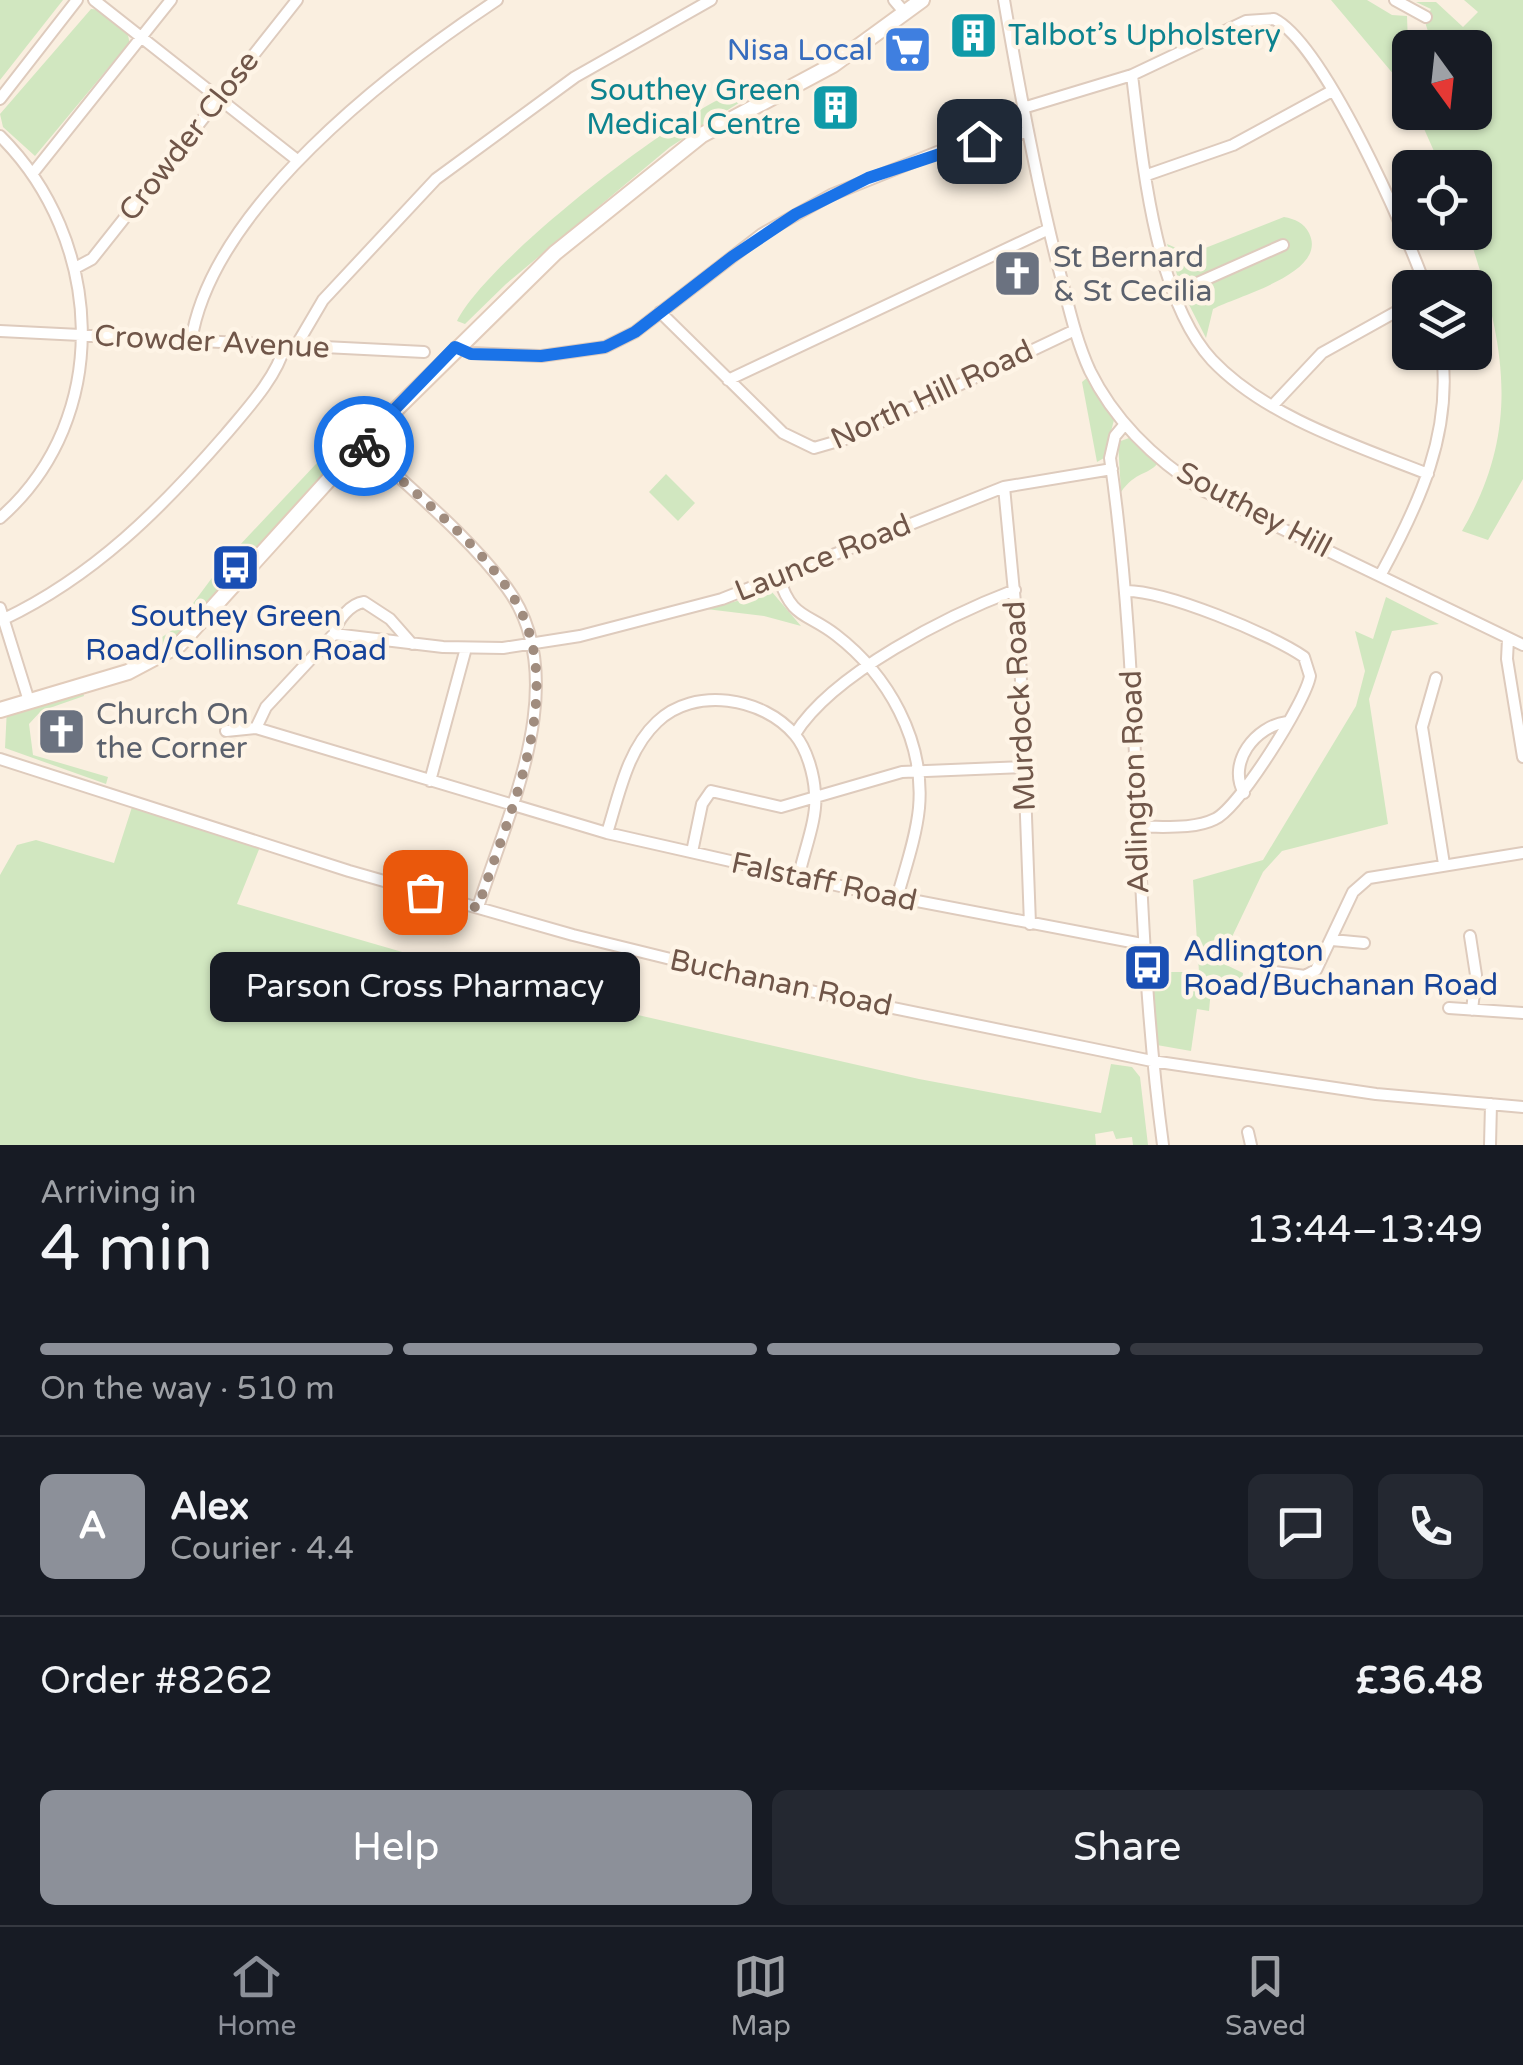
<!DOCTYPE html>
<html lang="en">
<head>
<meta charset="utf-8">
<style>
  body { margin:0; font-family:"Varela Round",sans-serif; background:#242831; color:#f1f3f6; height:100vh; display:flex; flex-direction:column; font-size:38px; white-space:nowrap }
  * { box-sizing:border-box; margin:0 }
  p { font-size:32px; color:#9ea1a6 }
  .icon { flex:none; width:55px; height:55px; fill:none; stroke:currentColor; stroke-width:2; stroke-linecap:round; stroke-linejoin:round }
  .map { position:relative; height:1145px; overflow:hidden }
  .drawer { display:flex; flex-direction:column; background:#171b24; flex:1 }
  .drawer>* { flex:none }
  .needle { width:65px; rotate:165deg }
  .tools { position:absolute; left:1392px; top:30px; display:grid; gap:20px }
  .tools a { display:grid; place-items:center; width:100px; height:100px; border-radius:15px; background:#171b24; box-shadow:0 2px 8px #0004; font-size:50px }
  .pin { position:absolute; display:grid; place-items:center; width:85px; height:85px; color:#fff; margin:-42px; border-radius:20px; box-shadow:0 5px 15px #0006 }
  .courier { position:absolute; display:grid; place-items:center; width:100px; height:100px; margin:-50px; border:8px solid #1a73e8; border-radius:50%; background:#fff; color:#222; box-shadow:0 2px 12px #0007 }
  .bubble { position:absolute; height:70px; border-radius:15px; background:#171b24; box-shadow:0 2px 8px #0004; font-size:32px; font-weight:600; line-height:70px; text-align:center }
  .headline em { font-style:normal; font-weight:600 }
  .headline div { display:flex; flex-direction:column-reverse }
  .headline { display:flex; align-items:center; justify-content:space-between; height:170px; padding:0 40px }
  h1 { font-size:65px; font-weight:600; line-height:75px }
  .bar { display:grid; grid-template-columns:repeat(4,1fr); gap:15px 10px; align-content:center; height:120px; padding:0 40px }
  .bar i { height:12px; border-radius:8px; background:#363941 }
  .bar .on { background:#8c9099 }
  .bar p { grid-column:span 4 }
  .line { display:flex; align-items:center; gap:25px; padding:0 40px; border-top:2px solid #363941 }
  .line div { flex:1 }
  .round { display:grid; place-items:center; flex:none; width:105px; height:105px; border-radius:15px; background:#242831 }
  .button { display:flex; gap:20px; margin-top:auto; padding:20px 40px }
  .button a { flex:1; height:115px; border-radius:15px; background:#8c9099; color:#fff; font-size:40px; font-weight:600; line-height:115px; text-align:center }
  .button a+a { background:#242831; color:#f1f3f6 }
  .tab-bar { display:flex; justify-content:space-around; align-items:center; height:140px; border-top:2px solid #363941; background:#171b24; font-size:28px; color:#9ea1a6 }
  .tab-bar a { display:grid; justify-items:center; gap:5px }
  .tab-bar .on { color:#8c9099 }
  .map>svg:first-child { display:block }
  .green { fill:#d1e7c0 }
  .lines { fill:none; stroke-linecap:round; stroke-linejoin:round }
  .street-casing { stroke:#decbbd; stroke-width:14 }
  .secondary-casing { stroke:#e2ccbb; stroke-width:18 }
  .street { stroke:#fff; stroke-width:10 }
  .secondary { stroke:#fff; stroke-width:14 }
  .done { stroke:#a08c7e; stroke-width:10; stroke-dasharray:0 18 }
  .route { stroke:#1a73e8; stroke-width:12 }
  .labels { text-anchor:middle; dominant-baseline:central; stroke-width:9; stroke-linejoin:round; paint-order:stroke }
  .culture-label { font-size:30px; fill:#0d838f; stroke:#fef4e6; text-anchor:start }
  .shop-label { font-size:30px; fill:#366cbe; stroke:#fef4e6; text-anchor:end }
  .street-label { font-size:30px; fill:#705649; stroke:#fef4e6 }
  .worship-label { font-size:30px; fill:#5b616d; stroke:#fef4e6; text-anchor:start }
  .transit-label { font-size:30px; fill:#164399; stroke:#fef4e6 }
</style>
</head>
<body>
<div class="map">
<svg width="1523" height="1145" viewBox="0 0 1523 1145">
  <rect width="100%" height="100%" fill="#faefe0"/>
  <path class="green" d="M0,0H63L0,80Z
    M1331,0H1367L1392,15L1407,16L1410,101L1395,76Z
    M1464,0H1523V479L1488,540L1462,531C1523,427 1504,341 1468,233L1475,232V168L1441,167L1417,113L1475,112V48L1433,47L1425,22L1431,9L1416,2H1436L1463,27L1478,12Z
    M91,9C106,9 131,28 129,43L35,156L3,127L0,114Z
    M759,90L670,147L506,284L465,324L457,321C487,261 665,123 728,95C738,91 749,91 759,90Z
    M1284,217C1295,219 1304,223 1309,233C1329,273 1239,295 1213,309L1206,338L1183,293L1167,244L1190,254Z
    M1088,377L1114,420L1104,458L1097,462L1082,382Z
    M371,424L231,577L211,607L179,637L130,665L128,660L174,629L223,563L347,431Z
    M1129,438L1157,464C1148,475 1136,471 1121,492L1118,442Z
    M666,474L695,503L678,521L649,492Z
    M772,592L801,626L764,616L706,609Z
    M1386,597L1439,624L1392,631L1369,699L1388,824L1282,851L1263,872L1220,962L1243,973L1242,983L1218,980L1211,989L1209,1011L1197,1009L1191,1051L1151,1044L1144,972H1199L1193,880L1263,860L1356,706L1365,671L1355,631L1373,639Z
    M82,686L84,696L41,711L29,724L33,755L108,777L106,784L5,748L7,708Z
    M132,807L260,847L237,904L550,995L919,1079L1101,1113L1111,1064L1132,1067L1140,1077L1148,1145H1133L1132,1137L1116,1139L1113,1131L1095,1134L1096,1145H0V875L17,845L36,840L114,863Z"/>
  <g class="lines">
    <defs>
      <path id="street" d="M94,0L297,160
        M894,0L905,13
        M1004,0C1019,88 1035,175 1057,262C1067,298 1074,336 1090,371C1115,422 1157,461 1204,491L1523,645
        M1395,0L1426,17
        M1132,75C1142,157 1154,297 1212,360C1266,417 1357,446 1428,474
        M0,99L77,0
        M1023,108L1132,75L1246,21L1274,19C1324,44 1406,231 1426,288
        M0,136C103,238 115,417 0,518
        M33,173L171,0
        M1147,175L1233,145L1332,91
        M77,267L92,259L297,0
        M1175,293L1283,245
        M660,312L783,433L814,448L845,439L1075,330
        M0,331L424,352
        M191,342C211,208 390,71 497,0
        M296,346L323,300L436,179L575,77L711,0
        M456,347L471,353L541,356L605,347L635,332L762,234L831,195L945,149L1027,132
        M728,380L1049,229
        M1274,404L1322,353L1410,304
        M1125,424L1115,436L1110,458C1143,686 1132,917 1163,1145
        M362,443C410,489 467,534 507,588C574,679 508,812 478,907
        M1004,487L1020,655L1030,924
        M1381,574C1419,504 1452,434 1442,352
        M779,578C792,619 806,612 836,635C888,675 925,740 919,808C916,838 905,869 897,898
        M1125,591C1164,590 1271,634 1304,657L1310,676C1306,701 1239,808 1215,819C1193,830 1161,826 1137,827
        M0,608L29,701
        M4,619C94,576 161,509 226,434C247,409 277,377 285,345
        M334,634C337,620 350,604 364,602L390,619L412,644
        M1508,639L1507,659L1523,757
        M1436,678L1422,727L1444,864
        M256,728L266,707L334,634L443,647L503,648L580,636L722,599L1004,487L1112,469
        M226,731L256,728L607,833L849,888L1142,944
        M795,734C833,673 949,615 1015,590
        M0,759L349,871L573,935L756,980L1152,1061L1376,1094L1523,1107
        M430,781L466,648
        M1244,793C1227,763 1255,726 1287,722
        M607,833C619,795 627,750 657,722C694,686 763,697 795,735C807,749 814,775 815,793C818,817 804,851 799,875
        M692,852L702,804L711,791L781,807L902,772L1024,767
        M1470,936L1476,975L1472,1010
        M1332,940L1364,943
        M1275,972L1305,976L1316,970L1353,892L1369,878L1523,853
        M1449,1008L1523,1013
        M1248,1132L1251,1145
        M1490,1145L1491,1104"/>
      <path id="secondary" d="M0,710L128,672L179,645L362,443L555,253L702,135L833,65L922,0"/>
    </defs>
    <use href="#street" class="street-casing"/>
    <use href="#secondary" class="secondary-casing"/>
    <use href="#street" class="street"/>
    <use href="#secondary" class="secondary"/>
  </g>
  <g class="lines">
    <path class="done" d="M364,446C412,492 473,537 510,592C573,687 508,811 478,908L425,892"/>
    <path class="route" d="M364,446L362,443L455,347L471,354L541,356L605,347L635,332L732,257L796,214L868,178L979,141"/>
  </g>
  <defs>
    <symbol id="building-square" viewBox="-11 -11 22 22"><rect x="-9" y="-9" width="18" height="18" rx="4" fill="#0f9aa8" stroke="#fef4e6"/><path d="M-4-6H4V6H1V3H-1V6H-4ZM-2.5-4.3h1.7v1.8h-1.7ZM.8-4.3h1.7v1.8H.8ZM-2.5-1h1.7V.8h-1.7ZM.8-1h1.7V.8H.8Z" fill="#fff"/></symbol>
    <symbol id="supermarket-square" viewBox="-11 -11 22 22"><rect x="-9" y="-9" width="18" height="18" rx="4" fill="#3f7fe0" stroke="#fef4e6"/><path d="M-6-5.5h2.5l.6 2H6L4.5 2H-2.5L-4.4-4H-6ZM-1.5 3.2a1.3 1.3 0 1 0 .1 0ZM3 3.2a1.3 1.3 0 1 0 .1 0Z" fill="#fff"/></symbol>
    <symbol id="church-square" viewBox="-11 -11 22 22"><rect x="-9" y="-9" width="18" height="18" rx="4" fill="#6b7280" stroke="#fef4e6"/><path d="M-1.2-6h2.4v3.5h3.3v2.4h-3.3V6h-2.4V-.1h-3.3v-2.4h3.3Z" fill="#fff"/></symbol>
    <symbol id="bus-square" viewBox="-11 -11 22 22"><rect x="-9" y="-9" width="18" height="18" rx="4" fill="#1a4fb4" stroke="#fef4e6"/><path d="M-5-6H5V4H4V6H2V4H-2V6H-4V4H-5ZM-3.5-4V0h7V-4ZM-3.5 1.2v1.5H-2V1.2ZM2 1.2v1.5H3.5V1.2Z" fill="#fff"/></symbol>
  </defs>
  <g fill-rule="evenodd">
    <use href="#building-square" x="946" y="8" width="55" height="55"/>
    <use href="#supermarket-square" x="880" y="22" width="55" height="55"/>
    <use href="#building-square" x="808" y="80" width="55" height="55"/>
    <use href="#church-square" x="990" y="246" width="55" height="55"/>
    <use href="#bus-square" x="208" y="540" width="55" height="55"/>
    <use href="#church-square" x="34" y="704" width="55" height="55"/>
    <use href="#bus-square" x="1120" y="940" width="55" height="55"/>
  </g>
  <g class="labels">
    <g class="culture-label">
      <text x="1008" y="35">Talbot’s Upholstery</text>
      <text x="801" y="90" text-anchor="end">Southey Green<tspan x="801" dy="34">Medical Centre</tspan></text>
    </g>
    <g class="shop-label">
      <text x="873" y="50">Nisa Local</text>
    </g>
    <g class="street-label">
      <text transform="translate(189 136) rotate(-52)">Crowder Close</text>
      <text transform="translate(212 342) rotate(3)">Crowder Avenue</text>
      <text transform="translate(932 395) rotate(-25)">North Hill Road</text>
      <text transform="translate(1254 510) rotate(28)">Southey Hill</text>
      <text transform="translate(823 558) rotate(-22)">Launce Road</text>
      <text transform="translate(1020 706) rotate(-93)">Murdock Road</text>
      <text transform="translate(1135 782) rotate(-92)">Adlington Road</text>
      <text transform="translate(824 882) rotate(12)">Falstaff Road</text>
      <text transform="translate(781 983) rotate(12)">Buchanan Road</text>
    </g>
    <g class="worship-label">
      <text x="1053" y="257">St Bernard<tspan x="1053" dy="34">&amp; St Cecilia</tspan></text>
      <text x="96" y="714">Church On<tspan x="96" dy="34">the Corner</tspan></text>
    </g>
    <g class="transit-label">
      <text x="236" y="616">Southey Green<tspan x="236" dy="34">Road/Collinson Road</tspan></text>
      <text x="1183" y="951" text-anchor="start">Adlington<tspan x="1183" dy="34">Road/Buchanan Road</tspan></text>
    </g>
  </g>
</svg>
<div class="tools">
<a><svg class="needle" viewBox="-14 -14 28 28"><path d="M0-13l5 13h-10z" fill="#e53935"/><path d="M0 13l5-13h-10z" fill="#9ea1a6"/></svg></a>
<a><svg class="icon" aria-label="locate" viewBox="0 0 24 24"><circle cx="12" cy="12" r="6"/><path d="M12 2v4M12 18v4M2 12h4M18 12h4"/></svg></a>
<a><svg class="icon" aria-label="layers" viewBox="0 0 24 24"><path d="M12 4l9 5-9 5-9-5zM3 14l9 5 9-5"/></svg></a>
</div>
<div class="pin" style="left:425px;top:892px;background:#ea580c"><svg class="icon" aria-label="bag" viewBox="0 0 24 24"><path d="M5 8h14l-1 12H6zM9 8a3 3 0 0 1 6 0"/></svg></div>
<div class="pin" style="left:979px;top:141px;background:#1f2937"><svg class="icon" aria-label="home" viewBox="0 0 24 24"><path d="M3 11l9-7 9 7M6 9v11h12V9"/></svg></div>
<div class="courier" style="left:364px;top:446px"><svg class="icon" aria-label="bike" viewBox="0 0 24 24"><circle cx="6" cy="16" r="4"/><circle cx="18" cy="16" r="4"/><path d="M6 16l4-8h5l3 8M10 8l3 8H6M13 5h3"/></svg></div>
<div class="bubble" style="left:210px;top:952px;width:430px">Parson Cross Pharmacy</div>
</div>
<section class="drawer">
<div class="headline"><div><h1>4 min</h1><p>Arriving in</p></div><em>13:44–13:49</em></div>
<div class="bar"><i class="on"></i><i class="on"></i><i class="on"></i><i></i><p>On the way · 510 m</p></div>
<div class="line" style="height:180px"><b class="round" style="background:#8c9099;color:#fff">A</b><div><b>Alex</b><p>Courier · 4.4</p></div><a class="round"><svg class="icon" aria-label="chat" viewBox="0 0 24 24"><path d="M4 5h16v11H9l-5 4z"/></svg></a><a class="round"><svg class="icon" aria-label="phone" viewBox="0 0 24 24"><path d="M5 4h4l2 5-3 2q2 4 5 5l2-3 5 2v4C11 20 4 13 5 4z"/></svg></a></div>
<div class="line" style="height:130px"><div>Order #8262</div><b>£36.48</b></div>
<div class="button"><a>Help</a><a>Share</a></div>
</section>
<nav class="tab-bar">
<a class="on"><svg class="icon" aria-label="home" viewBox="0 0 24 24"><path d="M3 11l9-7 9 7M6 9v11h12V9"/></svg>Home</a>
<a><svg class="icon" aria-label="map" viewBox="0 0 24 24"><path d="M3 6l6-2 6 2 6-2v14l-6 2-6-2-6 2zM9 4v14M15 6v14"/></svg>Map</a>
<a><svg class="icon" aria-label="saved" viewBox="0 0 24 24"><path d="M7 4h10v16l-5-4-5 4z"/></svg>Saved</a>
</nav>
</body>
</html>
